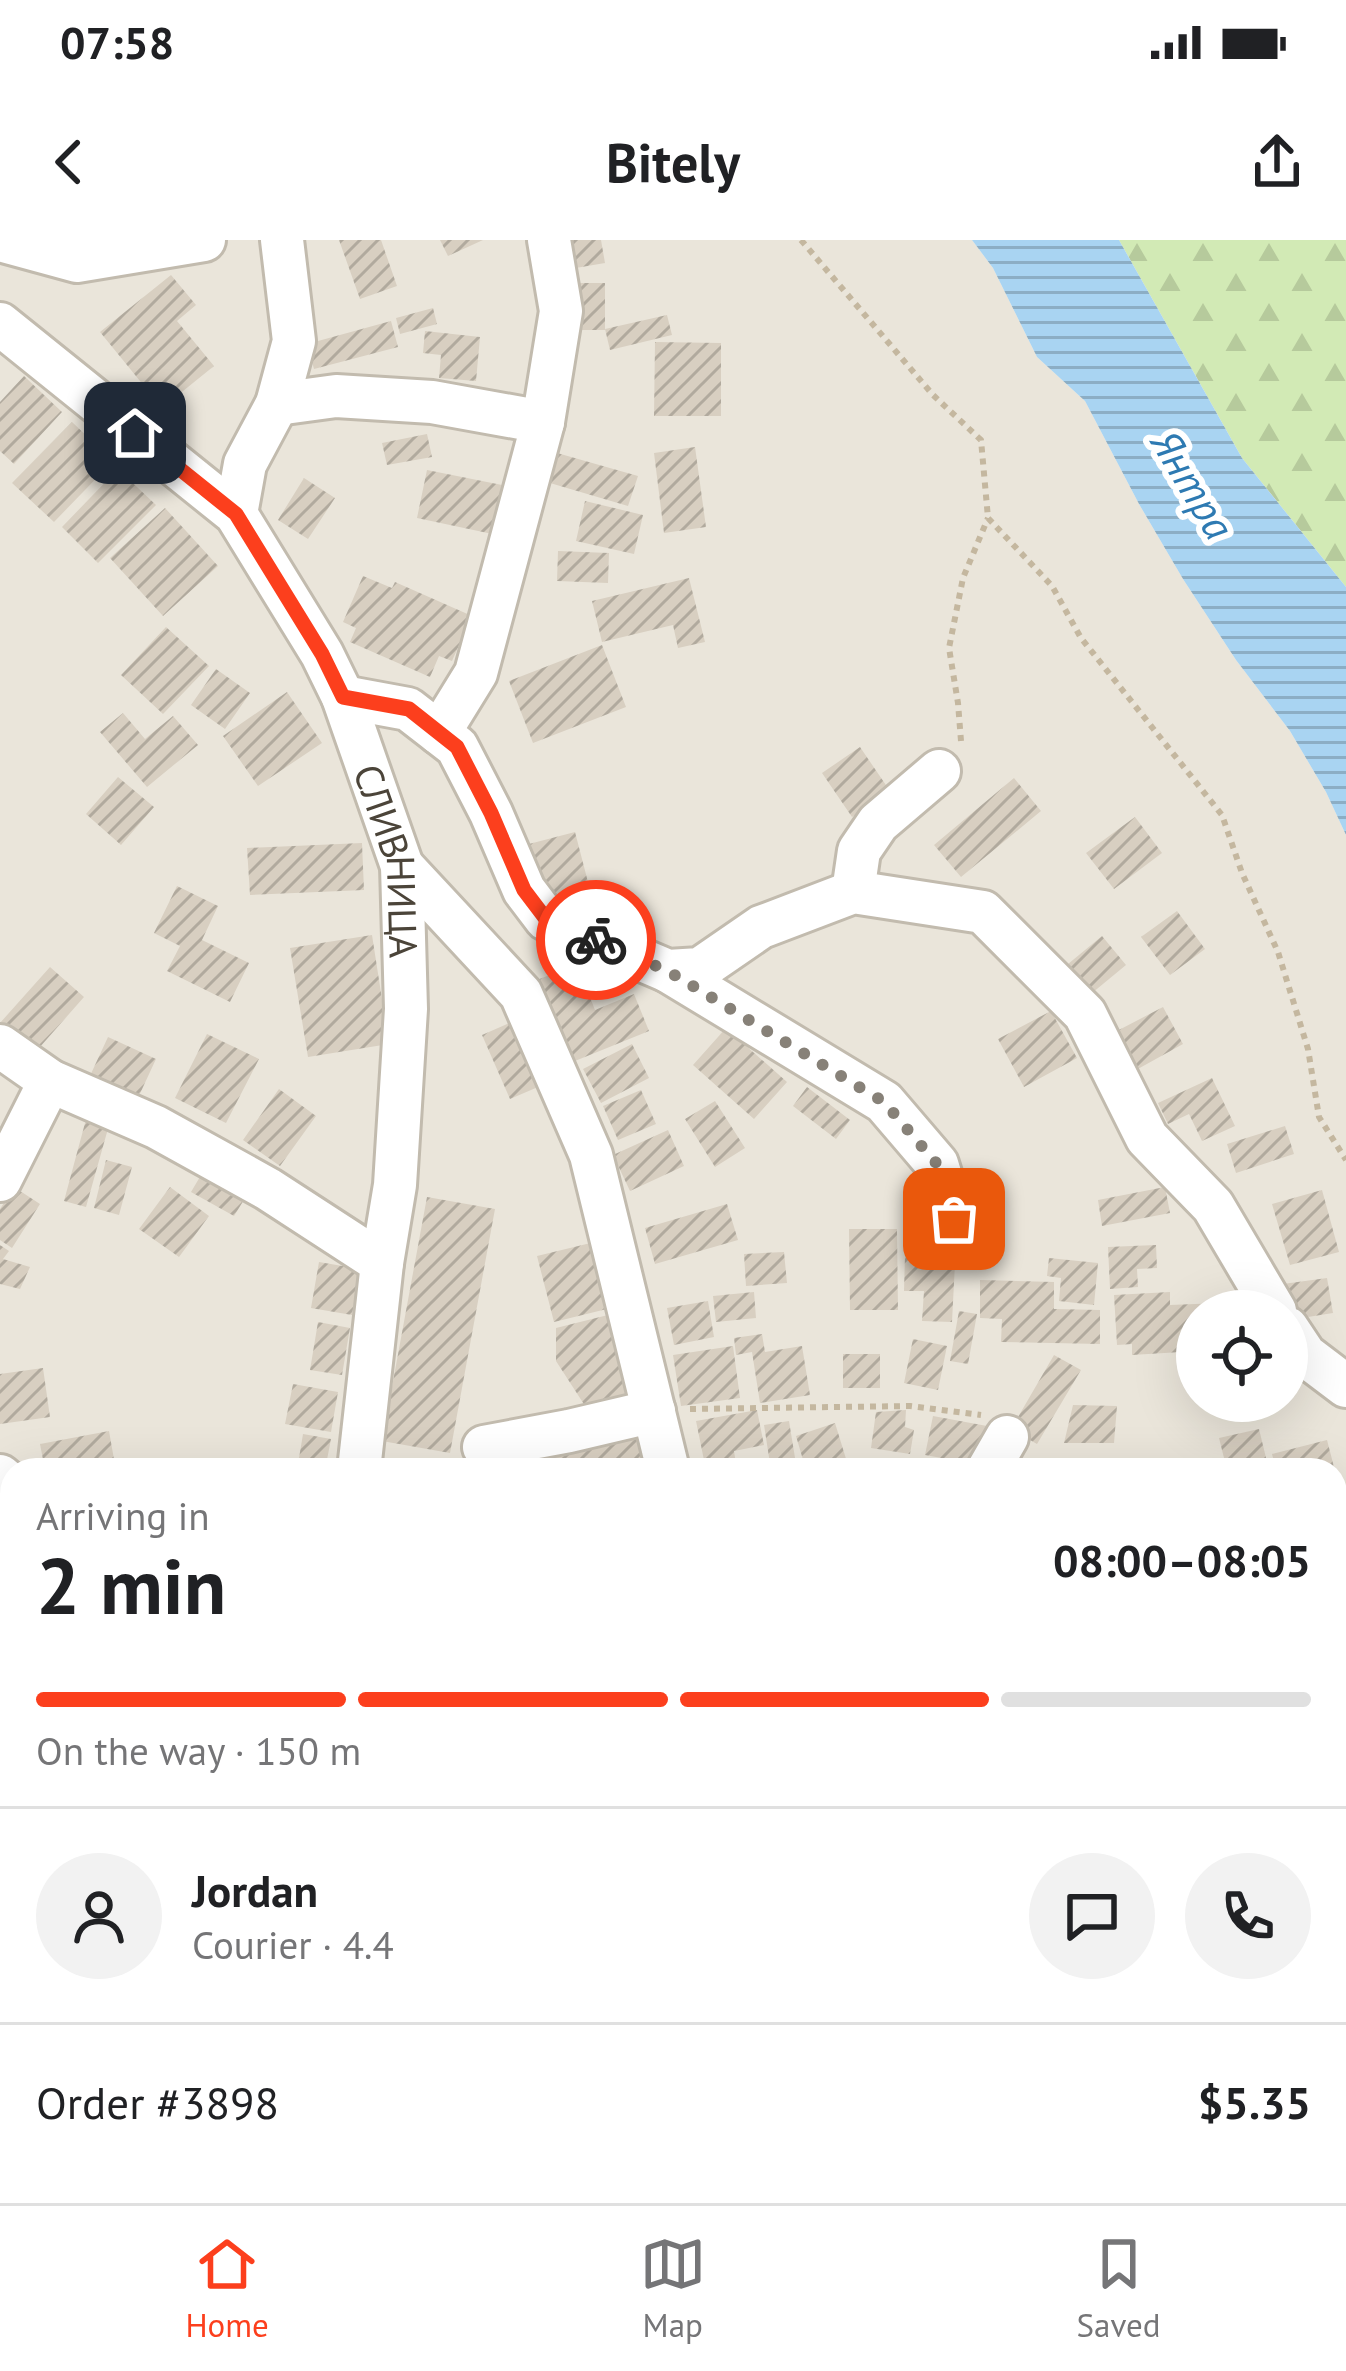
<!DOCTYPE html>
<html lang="en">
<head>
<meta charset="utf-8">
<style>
  body { margin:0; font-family:"PT Sans",sans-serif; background:#f2f2f2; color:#202124; height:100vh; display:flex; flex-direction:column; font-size:45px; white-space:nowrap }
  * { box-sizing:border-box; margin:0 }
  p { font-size:39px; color:#757577 }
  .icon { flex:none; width:66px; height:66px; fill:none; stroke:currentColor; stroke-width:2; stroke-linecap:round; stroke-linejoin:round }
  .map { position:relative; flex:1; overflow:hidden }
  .side { position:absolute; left:0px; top:1218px; width:1347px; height:747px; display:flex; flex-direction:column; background:#fff; border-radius:36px 36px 0 0; box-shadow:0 12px 48px #0002 }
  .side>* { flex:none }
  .tools { position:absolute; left:1176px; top:1050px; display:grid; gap:24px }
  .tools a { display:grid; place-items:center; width:132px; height:132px; border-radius:50%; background:#fff; box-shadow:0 12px 48px #0002; font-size:60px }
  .pin { position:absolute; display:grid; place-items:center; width:102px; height:102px; color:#fff; margin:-51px; border-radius:24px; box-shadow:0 6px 18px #0006 }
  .courier { position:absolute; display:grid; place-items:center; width:120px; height:120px; margin:-60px; border:9px solid #fc3f1d; border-radius:50%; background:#fff; color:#222; box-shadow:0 3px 15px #0007 }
  .summary em { font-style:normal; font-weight:800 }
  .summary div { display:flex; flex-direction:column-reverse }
  .summary { display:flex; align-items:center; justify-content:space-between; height:204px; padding:0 36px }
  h1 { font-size:78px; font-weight:800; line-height:90px }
  .bar { display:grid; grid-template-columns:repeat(4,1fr); gap:18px 12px; align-content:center; height:144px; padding:0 36px }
  .bar i { height:15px; border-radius:9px; background:#e0e0e0 }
  .bar .on { background:#fc3f1d }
  .bar p { grid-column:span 4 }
  .line { display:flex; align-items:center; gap:30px; padding:0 36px; border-top:3px solid #e0e0e0 }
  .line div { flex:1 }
  .round { display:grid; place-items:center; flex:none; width:126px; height:126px; border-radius:63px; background:#f2f2f2 }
  .status { display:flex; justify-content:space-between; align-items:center; height:84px; padding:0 60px; background:#fff; direction:ltr }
  .status svg { height:33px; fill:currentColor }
  header { display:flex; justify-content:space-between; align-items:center; height:156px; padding:0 36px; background:#fff; font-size:54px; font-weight:800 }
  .menu { display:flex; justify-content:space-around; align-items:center; height:168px; border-top:3px solid #e0e0e0; background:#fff; font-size:33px; color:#757577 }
  .menu a { display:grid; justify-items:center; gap:6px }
  .menu .on { color:#fc3f1d }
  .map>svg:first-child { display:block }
  .residential { fill:#eae5da; fill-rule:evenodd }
  .forest { fill:url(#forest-firs) }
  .water { fill:url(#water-rules) }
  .building { fill:url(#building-hatch) }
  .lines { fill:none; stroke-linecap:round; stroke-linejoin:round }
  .minor-casing { stroke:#c2bbae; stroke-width:48 }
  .path { stroke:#c4b79f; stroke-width:6; stroke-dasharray:6 6; stroke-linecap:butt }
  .minor { stroke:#fff; stroke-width:42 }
  .done { stroke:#878178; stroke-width:12; stroke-dasharray:0 21.6 }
  .route { stroke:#fc3f1d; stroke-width:15 }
  .labels { text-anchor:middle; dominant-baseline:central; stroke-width:12; stroke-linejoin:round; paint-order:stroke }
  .street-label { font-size:39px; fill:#4b4439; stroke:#fff }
  .water-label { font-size:42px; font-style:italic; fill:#2e7ab2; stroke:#fff }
</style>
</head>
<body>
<div class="status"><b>07:58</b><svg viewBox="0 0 49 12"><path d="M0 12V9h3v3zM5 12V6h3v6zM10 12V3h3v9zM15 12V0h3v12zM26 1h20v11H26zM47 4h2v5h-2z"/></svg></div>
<header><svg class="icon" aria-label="back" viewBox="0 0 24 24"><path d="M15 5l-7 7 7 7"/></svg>Bitely<svg class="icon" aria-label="share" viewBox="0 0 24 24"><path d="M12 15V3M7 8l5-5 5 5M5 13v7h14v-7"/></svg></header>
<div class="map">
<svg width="1346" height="1963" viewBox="0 0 1346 1963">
  <defs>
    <pattern id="forest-firs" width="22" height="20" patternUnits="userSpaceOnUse" patternTransform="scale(3)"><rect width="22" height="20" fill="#d2eab5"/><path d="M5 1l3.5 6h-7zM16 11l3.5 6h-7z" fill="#b6ca9c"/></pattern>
    <pattern id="water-rules" width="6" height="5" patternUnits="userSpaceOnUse" patternTransform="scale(3)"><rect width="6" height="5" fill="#a9d4f2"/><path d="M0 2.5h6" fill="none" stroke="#8caec5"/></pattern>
    <pattern id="building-hatch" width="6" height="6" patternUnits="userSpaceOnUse" patternTransform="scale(3)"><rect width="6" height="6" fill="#d8cfc1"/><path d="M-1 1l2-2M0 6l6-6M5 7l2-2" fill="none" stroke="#b1aa9e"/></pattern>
  </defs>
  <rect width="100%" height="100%" fill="#f6f3ec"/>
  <path class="residential" d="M0,0H972L993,28L1037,117L1085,161L1139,264L1183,339L1236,420L1290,491L1326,552L1346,595V1963H29L23,1953H1335V1230H12V1932L0,1909ZM1197,1071H1287V1161H1197Z"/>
  <path class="forest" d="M1119,0H1346V347L1242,218Z"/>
  <path class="water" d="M972,0H1119L1242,218L1346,347V595L1326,552L1290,491L1236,420L1183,339L1139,264L1085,161L1037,117L993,28Z"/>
  <path class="building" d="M339,0H381L397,46L360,59Z
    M440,0H483L448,16Z
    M558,0H601L605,23L564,30Z
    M171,35L196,65L177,81L214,126L162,168L100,92Z
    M569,43H605V90H569Z
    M433,68L437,84L400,94L396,78Z
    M667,75L672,95L610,110L605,89Z
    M391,81L398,107L314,129L307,104Z
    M425,91L480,97L476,141L439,138L441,115L423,113Z
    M655,102L721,103V176H654Z
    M24,136L62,172L14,224L0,211V162Z
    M72,182L113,221L54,282L12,243Z
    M427,194L432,217L387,225L382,203Z
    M695,207L706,287L664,293L654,213Z
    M543,209L638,236L628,266L533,238Z
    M118,229L156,265L98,323L62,287Z
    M427,230L507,246L497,295L417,278Z
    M304,238L335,258L308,299L278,280Z
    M585,261L643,275L634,314L576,301Z
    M165,268L218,326L163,376L110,318Z
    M558,311L609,313L608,343L557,341Z
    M363,336L392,348L395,342L472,376L452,421L439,416L430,437L350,402L356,388L343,382Z
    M689,338L705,402L678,408L673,385L602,402L592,361Z
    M166,387L209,426L163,474L121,435Z
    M602,405L626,467L533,503L509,441Z
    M216,429L250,453L225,489L191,465Z
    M287,452L322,503L258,546L223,496Z
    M123,473L145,499L173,476L198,505L147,547L100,492Z
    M860,507L890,551L852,577L822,533Z
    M118,537L154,567L121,605L86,574Z
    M1014,538L1041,571L961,637L934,605Z
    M1135,577L1162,613L1114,649L1086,613Z
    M575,592L589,646L543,658L529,604Z
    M362,603L364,650L250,655L247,608Z
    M177,646L218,666L202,700L249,723L230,762L167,731L180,706L154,693Z
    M1177,671L1205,709L1170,735L1141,697Z
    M372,695L389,804L308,817L290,708Z
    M1102,696L1126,725L1086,758L1062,729Z
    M577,724L595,770L634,754L649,791L570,823L537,740Z
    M50,727L84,757L32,816L0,788V783Z
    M1163,767L1183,804L1136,830L1115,792Z
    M1051,771L1077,818L1024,847L998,799Z
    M516,780L545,844L510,859L482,795Z
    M726,788L787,842L754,879L693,825Z
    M207,794L259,819L226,883L175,858Z
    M108,797L156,819L137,860L89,838Z
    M632,804L649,838L601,863L583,829Z
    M1212,838L1235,886L1202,901L1189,874L1168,884L1158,863Z
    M807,847L850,880L836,899L793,866Z
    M279,849L316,876L280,926L243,900Z
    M641,850L656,884L618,900L603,866Z
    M715,861L745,908L715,927L685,879Z
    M88,872L111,878L86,967L64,961Z
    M1285,886L1294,914L1236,933L1227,904Z
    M668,890L684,926L630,951L613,915Z
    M106,920L132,927L119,975L94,968Z
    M207,925L250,950L234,976L191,952Z
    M14,947L40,964L12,1008L0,1000V969Z
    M170,947L209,976L179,1017L139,989Z
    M1165,947L1170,973L1102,986L1098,960Z
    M1322,950L1339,1012L1290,1025L1272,964Z
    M427,957L495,969L450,1213L382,1201Z
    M727,964L738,1000L655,1024L645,988Z
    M849,989H897L898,1070H850Z
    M603,1000L619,1066L554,1082L537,1016Z
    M925,1003L956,1004L952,1082L922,1081L924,1051H904L905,1016H924Z
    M0,1005L9,1011L3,1019L30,1027L20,1049L0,1044Z
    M1156,1005L1157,1028L1137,1029L1138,1047L1110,1049L1108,1007Z
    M784,1012L787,1043L746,1046L744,1014Z
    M1049,1018L1098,1023L1094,1065L1059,1061L1061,1038L1047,1036Z
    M319,1022L360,1029L352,1075L311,1068Z
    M1327,1038L1333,1073L1289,1080L1283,1044Z
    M980,1040L1054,1042V1069L1100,1070V1104L1001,1102L1002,1079L980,1078Z
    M754,1052L756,1078L716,1082L713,1056Z
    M1170,1052V1065L1220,1063L1221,1071H1197V1111L1132,1115V1104L1117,1105L1114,1055Z
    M708,1061L714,1097L674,1105L667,1068Z
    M959,1071L977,1074L968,1124L950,1121Z
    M620,1072L641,1163L589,1172L556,1121V1088Z
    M318,1082L350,1088L342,1135L310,1130Z
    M762,1094L765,1112L802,1106L810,1155L760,1163L752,1112L736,1115L734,1098Z
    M913,1099L947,1106L938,1150L904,1143Z
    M733,1106L740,1158L681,1166L673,1115Z
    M843,1114H880V1148H843Z
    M1054,1115L1081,1130L1037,1204L1011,1189Z
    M43,1128L50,1177L0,1184V1134Z
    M293,1144L338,1152L331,1192L285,1184Z
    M1073,1165L1117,1166L1114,1203H1064Z
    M757,1170L764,1205L734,1211L737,1230H706L696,1181Z
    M906,1170L905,1187L914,1190L910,1214L871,1208L876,1172Z
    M933,1176L987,1186L980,1225L925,1215Z
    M789,1181L797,1230H771L764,1185Z
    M835,1183L847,1222L822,1230H806L796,1196Z
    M642,1184L651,1225L626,1230H552L547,1204Z
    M1259,1189L1269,1230H1227L1219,1198Z
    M109,1191L115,1225L87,1230H45L40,1204Z
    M303,1194L331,1199L325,1230H297Z
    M1327,1200L1334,1227L1322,1230H1276L1272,1214Z
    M1031,1224H1093V1230H1031Z
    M0,1286L12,1295V1333L0,1343Z
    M12,1339V1410L0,1394V1348Z
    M1346,1369V1407L1335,1410V1372Z
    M1339,1540L1346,1554V1588L1335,1593V1542Z
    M5,1750L12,1762V1846L0,1853V1753Z
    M372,1953H381L385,1963H347Z
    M487,1953H535L538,1963H490Z
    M634,1953H681V1960H634Z"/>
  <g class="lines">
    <defs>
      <g id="minor">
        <path d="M0,0L77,21L204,0"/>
        <path id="s1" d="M0,84L236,274L322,414L343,457L402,626L406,769L395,945L382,1023L359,1230"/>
        <path d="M277,164L336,156L432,162L543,182"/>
        <path d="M236,274L245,224L277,164L294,101L282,0"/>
        <path d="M343,457L408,469L457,507L491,573L524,650L546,679L668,731L700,729L761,687L853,652L983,672L1085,774L1147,898L1213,966L1275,1071"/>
        <path d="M439,493L476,433L543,182L561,71L549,0"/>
        <path d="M402,626L521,754L591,915L668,1230"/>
        <path d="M853,652L859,611L878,583L939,531"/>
        <path d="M668,731L884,862L937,924L954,979"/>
        <path d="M0,806L50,841L156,887L268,949L382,1023"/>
        <path d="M0,940L50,841"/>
        <path d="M1287,1088L1305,1115L1346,1146"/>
        <path d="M484,1207L569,1191L654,1171"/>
        <path d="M988,1230L1007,1197"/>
        <path d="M0,1236L12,1246"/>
        <path d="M0,1909L12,1932"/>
        <path d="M437,1953L441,1963"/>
        <path d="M934,1953V1963"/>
        <path d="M722,1963L724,1953"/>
      </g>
    </defs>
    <use href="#minor" class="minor-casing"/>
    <path class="path" d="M801,0L933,155L981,200L988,278L1052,346L1081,398L1222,575L1242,633L1278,712L1308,809L1319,877L1346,920
      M961,501L958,463L949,408L963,338L988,278
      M690,1169L910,1166L981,1175"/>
    <use href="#minor" class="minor"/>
  </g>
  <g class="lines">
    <path class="done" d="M596,700L668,731L884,862L937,924L954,979"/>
    <path class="route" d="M135,193L236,274L322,414L343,457L409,469L457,507L491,573L524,650L546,679L596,700"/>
  </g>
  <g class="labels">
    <g class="street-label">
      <text stroke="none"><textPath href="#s1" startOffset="687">СЛИВНИЦА</textPath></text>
    </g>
    <g class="water-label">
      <text transform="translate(1193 244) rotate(59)">Янтра</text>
    </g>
  </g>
</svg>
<div class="tools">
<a><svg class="icon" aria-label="locate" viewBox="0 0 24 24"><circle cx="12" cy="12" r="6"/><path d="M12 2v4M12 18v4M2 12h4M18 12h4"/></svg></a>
</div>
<div class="pin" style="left:954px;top:979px;background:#ea580c"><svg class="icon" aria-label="bag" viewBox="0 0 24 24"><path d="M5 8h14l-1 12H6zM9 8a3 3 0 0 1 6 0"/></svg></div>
<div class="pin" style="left:135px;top:193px;background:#1f2937"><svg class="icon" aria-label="home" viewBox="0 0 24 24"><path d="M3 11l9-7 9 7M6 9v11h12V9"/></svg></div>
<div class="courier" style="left:596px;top:700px"><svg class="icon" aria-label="bike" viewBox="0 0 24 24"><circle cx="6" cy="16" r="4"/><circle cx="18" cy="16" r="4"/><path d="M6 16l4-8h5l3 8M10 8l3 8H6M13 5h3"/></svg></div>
<section class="side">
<div class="summary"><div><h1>2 min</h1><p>Arriving in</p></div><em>08:00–08:05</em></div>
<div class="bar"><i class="on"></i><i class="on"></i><i class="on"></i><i></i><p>On the way · 150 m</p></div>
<div class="line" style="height:216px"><a class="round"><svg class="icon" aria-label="person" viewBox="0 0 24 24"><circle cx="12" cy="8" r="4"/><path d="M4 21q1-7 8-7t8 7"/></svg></a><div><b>Jordan</b><p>Courier · 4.4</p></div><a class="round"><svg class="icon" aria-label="chat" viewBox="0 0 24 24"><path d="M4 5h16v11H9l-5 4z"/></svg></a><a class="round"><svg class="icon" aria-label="phone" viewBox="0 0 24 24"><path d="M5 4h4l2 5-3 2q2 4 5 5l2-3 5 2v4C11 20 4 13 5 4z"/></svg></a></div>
<div class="line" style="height:156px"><div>Order #3898</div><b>$5.35</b></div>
</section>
</div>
<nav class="menu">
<a class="on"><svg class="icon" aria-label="home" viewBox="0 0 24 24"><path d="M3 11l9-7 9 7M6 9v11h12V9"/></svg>Home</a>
<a><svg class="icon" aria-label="map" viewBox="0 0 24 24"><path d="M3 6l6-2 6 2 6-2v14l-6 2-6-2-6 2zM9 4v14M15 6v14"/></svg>Map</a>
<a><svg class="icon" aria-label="saved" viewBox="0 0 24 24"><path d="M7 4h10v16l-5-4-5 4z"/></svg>Saved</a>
</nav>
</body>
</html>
